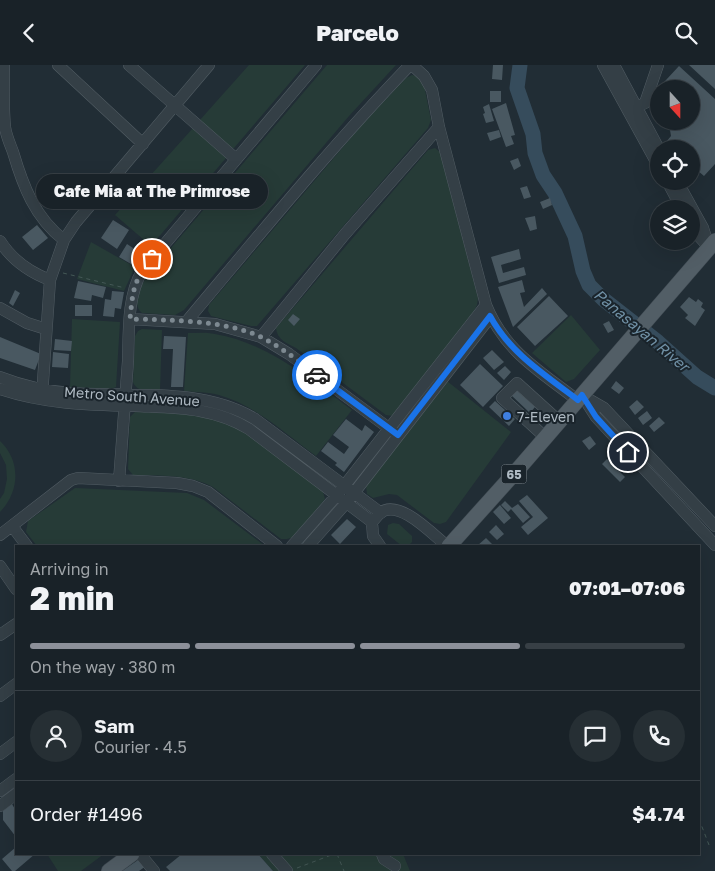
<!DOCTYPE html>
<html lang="en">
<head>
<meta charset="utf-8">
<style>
  body { margin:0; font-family:"Golos Text",sans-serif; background:#262f34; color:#f1f3f6; height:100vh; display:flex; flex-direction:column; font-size:19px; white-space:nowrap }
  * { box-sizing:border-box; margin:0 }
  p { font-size:16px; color:#9fa4a8 }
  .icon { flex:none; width:28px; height:28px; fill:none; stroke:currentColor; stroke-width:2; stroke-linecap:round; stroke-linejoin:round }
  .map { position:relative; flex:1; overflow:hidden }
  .details { position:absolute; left:15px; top:480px; width:685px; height:310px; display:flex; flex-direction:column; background:#192228; border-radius:0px; box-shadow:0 5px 20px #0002,0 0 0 1px #373f45 }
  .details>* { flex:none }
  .needle { width:32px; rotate:159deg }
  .fabs { position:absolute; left:650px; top:15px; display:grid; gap:10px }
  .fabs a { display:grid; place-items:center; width:50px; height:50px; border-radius:50%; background:#192228; box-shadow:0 5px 20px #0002,0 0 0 1px #373f45; font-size:25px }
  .pin { position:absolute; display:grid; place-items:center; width:42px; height:42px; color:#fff; margin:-21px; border:2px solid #fff; border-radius:50%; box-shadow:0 1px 5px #0007 }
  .courier { position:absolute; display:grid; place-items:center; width:50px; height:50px; margin:-25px; border:4px solid #1a73e8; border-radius:50%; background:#fff; color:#222; box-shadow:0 1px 6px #0007 }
  .bubble { position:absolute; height:35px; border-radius:18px; background:#192228; box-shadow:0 5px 20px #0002,0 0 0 1px #373f45; font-size:16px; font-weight:800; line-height:35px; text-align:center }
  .headline em { font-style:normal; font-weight:800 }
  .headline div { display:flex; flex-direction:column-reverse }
  .headline { display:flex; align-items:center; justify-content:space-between; height:85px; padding:0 15px }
  h1 { font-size:32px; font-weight:800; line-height:38px }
  .bar { display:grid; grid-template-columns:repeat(4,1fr); gap:8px 5px; align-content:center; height:60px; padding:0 15px }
  .bar i { height:6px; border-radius:4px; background:#373f45 }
  .bar .on { background:#8c9099 }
  .bar p { grid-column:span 4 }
  .line { display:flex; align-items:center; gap:12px; padding:0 15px; border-top:1px solid #373f45 }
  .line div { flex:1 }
  .round { display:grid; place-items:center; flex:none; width:52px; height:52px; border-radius:26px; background:#262f34 }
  header { display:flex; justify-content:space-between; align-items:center; height:65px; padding:0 15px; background:#192228; font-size:22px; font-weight:800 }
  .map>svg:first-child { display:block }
  .green { fill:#263b37 }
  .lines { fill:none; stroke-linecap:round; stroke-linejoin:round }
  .river { stroke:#364c5c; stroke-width:15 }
  .building { fill:#495861 }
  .minor-casing { stroke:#525d64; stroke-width:12 }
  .major-casing { stroke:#3e4850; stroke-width:16 }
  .path { stroke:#445856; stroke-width:1; stroke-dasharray:4 4; stroke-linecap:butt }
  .minor { stroke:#343f46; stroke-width:11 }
  .major { stroke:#525e66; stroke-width:15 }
  .done { stroke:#7d8991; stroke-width:5; stroke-dasharray:0 9 }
  .route { stroke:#1a73e8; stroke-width:6 }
  .shop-dot { fill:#3f7fe0; stroke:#1a242b; stroke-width:2 }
  .labels { text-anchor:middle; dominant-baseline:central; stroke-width:4; stroke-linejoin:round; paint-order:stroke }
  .shield { fill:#1a242b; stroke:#828d95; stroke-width:1 }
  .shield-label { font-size:12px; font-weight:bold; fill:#afbac3 }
  .street-label { font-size:14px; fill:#afbac3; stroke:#1a242b }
  .poi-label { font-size:14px; fill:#afbac3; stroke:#1a242b; text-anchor:start }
  .water-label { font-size:15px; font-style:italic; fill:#7090a5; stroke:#1a242b }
</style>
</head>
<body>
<header><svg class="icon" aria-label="back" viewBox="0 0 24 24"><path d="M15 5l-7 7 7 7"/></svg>Parcelo<svg class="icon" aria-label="search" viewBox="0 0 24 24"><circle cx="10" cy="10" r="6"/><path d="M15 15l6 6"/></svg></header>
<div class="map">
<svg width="715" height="806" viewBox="0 0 715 806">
  <rect width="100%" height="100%" fill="#212d35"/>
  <path class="green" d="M249,0H305L234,83H230L199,56Z
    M327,0H396L349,51L184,245L175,250L142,248C131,239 141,221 147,211Z
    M412,10L417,11L424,20L431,55L428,63L257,261H251L211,251L208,246L209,240L360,62L406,13Z
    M193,63L225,90L226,93L151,181L115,150Z
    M435,83L440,87L478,233L477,240L474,246L393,351L386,350L296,283C287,278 277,275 276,263L428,85Z
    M91,177L135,202L124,226L77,214Z
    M571,250L600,285L574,314L566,317L532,288Z
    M72,254L120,257L116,322L111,324L70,322Z
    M142,264L162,265L160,326C150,325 137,328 133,317L135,271L138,266Z
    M188,268C197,268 206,267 215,269C268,278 309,314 352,345L316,391C286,369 255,340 219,330C208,327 195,327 184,326Z
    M447,316L511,367L446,457L440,459L434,458L397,430L389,429L373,433L367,429L366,421Z
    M135,347C158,348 186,347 208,352C246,360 292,403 323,427L325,434L294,472L287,474H281L213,422C189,409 160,411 133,410L128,404L130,352Z
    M0,376C21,396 20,426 0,447V434L4,428L7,414L6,400L0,388Z
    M75,423L187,428L204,435L265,481H37L26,467L28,456Z
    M393,458L399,459L412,471V477L408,481H402L387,469L388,460Z
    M47,789H104L81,806H58Z
    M258,789H403L410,806H273Z"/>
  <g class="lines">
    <path class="river" d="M520,0L517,23L533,69L535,88L543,110L555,128L575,171L583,206L589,220L603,234L658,277L697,312L715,323"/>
  </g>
  <path class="building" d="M493,0H503L502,15L492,14Z
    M689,0H715V24Z
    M679,1L715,34V99L704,111L691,100V84H674L666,77L671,71L669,59L665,56H691V24H659V34L653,29Z
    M490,26H501V37H490Z
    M506,38L515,70L511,71L514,79L506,82L492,44Z
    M489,39L494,56L486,58L483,49L485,48L483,42Z
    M499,65L501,72L490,76L487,68Z
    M518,93L521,101L514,105L510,96Z
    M527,121L531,132L524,134L520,123Z
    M550,133L552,140L543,144L540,137Z
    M535,151L537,164L530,166L525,153Z
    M113,155L129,165L117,184L101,173Z
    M37,160L48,173L33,185L22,172Z
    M127,179L139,187L131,199L119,192Z
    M519,184L521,194L501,200L503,208L524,202L526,210L499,218L491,192Z
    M522,215L525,227L520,228L524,242L542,223L547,229L513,262L498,222Z
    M78,216L106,222L103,233L92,230L91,236L74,233Z
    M15,225L20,228L13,241L9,238Z
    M112,226L124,227L121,244L115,243L114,252L103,251L105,234L111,235Z
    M549,231L568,251L535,281L517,262Z
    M689,232L696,237L698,234L703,238L701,242L705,245L695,261L685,253L688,250L680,242Z
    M75,240H92V251H75Z
    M293,249L300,254L294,261L288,255Z
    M609,256L614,265L608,268L603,259Z
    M164,271L186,272L183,322H171L173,284H163Z
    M0,272L41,289L35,305L0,293Z
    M55,274L72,276L71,286L54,285Z
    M492,285L504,297L494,305L483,293Z
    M53,287L69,289L68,303L52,302Z
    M480,299L503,321L483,342L460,320Z
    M505,301L511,307L504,315L497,308Z
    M616,316L624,323L619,329L611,323Z
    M516,325L535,342L530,348L511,330Z
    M637,335L644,342L635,350L629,342Z
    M495,336L515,354L509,361L489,342Z
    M647,346L652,353L643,360L638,353Z
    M659,352L665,358L654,367L649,361Z
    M346,354L362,366L365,360L374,367L344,407L335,400L337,398L321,386L328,377L344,389L349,382L333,370Z
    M590,371L596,379L589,385L582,376Z
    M607,394L625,412L620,417L602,399Z
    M527,430L548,453L528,470L521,462L533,452L519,436Z
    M505,436L512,443L518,439L530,452L523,458L511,444L508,447L501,440Z
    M500,440L511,453L504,459L493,447Z
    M347,454L356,462L340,479L331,470Z
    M496,460L504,469L497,475L489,467Z
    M486,473L494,481H477Z
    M12,739L16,746V772L3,755V746Z
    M16,782V789H35L15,806H12L2,794Z
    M182,789H258L273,806H170L166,802Z
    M141,793L146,801L139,806H122Z"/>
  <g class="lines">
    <defs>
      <path id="minor" d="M4,0C4,20 3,41 5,62C6,70 10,79 13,87C23,121 35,153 64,175
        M58,0L143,79
        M129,0L236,94
        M412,0L424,11L432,25L439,62L486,240C505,287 540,306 577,335
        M603,0L659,102
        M614,0L659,84
        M629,46L645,38L658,0
        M667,116L682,144
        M677,116L703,163L709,182
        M691,160L696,168L706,179
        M0,176C12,195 29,207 50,215
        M0,243L27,258L46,264
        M130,254L215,259L261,272L289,289L398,370
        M187,256C260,169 331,82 410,0
        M261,272L345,169L439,62
        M0,312C23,321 46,326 71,328C130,332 202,322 255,354L381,448
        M0,324C44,339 89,340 135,341C176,343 213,342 249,364L372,457
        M582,330L596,352L715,480
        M42,331L50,215L64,175L76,157L209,0
        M583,331L604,343L715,461
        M545,372L502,333L517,318L559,356
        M119,416C122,376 125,336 128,296C129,267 127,232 142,206L316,0
        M12,461L27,481
        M0,470L71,415L78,413L177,418L193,421L208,427L277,481
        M292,481L337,430L486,240
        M308,481L347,437L491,251
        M380,481L373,471L372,457C374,455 377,451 380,448C399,433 432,469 447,481
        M0,501L16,524
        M0,570L16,559
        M0,631L16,619
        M0,689L16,677
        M0,726L16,714
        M0,741L16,729
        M140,789L154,806
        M272,789L287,806
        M382,789L384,794L395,801"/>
      <path id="major" d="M449,481L520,402L715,176
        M109,806L132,789"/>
    </defs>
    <use href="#minor" class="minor-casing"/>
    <use href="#major" class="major-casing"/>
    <path class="path" d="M63,208L125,223
      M699,754L709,780
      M337,789L344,806
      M297,803L334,789"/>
    <use href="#minor" class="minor"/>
    <use href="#major" class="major"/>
  </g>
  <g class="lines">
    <path class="done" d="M152,194C133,216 133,225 130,254C170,255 227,255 263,273C282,283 300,297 317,310"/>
    <path class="route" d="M317,310L398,370L490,251C510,288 545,310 578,335L582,330L596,352L628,387"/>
  </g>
  <circle class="shop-dot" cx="507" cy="351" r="5"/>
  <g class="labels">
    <rect class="shield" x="501.5" y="399.5" width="25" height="19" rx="4"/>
    <g class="shield-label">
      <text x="514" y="409">65</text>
    </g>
    <g class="street-label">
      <text transform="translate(132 331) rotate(4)">Metro South Avenue</text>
    </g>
    <g class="poi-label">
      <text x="517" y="351">7-Eleven</text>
    </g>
    <g class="water-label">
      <text transform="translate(642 265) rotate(40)">Panasayan River</text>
    </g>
  </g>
</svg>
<div class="fabs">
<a><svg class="needle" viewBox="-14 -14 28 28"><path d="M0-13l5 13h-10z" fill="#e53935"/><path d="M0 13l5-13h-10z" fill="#9fa4a8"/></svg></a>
<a><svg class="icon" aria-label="locate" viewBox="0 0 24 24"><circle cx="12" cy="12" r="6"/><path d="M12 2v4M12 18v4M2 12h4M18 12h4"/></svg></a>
<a><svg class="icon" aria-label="layers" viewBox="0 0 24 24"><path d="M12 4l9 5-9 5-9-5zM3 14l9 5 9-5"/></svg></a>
</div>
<div class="pin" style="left:152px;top:194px;background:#ea580c"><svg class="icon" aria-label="bag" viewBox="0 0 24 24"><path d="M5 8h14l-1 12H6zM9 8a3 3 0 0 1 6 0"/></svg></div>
<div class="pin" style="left:628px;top:387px;background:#1f2937"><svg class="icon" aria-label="home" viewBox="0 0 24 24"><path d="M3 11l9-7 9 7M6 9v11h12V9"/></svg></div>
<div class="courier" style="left:317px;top:310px"><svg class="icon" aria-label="car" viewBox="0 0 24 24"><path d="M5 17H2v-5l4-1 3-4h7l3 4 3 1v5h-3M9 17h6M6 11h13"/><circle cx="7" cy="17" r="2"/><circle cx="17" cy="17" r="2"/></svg></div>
<div class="bubble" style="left:36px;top:109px;width:232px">Cafe Mia at The Primrose</div>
<section class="details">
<div class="headline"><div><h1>2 min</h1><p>Arriving in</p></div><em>07:01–07:06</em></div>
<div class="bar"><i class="on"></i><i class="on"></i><i class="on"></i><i></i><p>On the way · 380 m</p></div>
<div class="line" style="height:90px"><a class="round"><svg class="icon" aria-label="person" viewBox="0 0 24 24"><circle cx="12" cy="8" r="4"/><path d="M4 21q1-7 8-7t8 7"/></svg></a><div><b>Sam</b><p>Courier · 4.5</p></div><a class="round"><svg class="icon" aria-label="chat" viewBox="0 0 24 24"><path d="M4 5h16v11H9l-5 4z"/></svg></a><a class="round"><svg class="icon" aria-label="phone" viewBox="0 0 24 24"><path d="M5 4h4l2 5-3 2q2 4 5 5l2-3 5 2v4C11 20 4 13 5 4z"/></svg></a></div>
<div class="line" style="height:65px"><div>Order #1496</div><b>$4.74</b></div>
</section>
</div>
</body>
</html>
